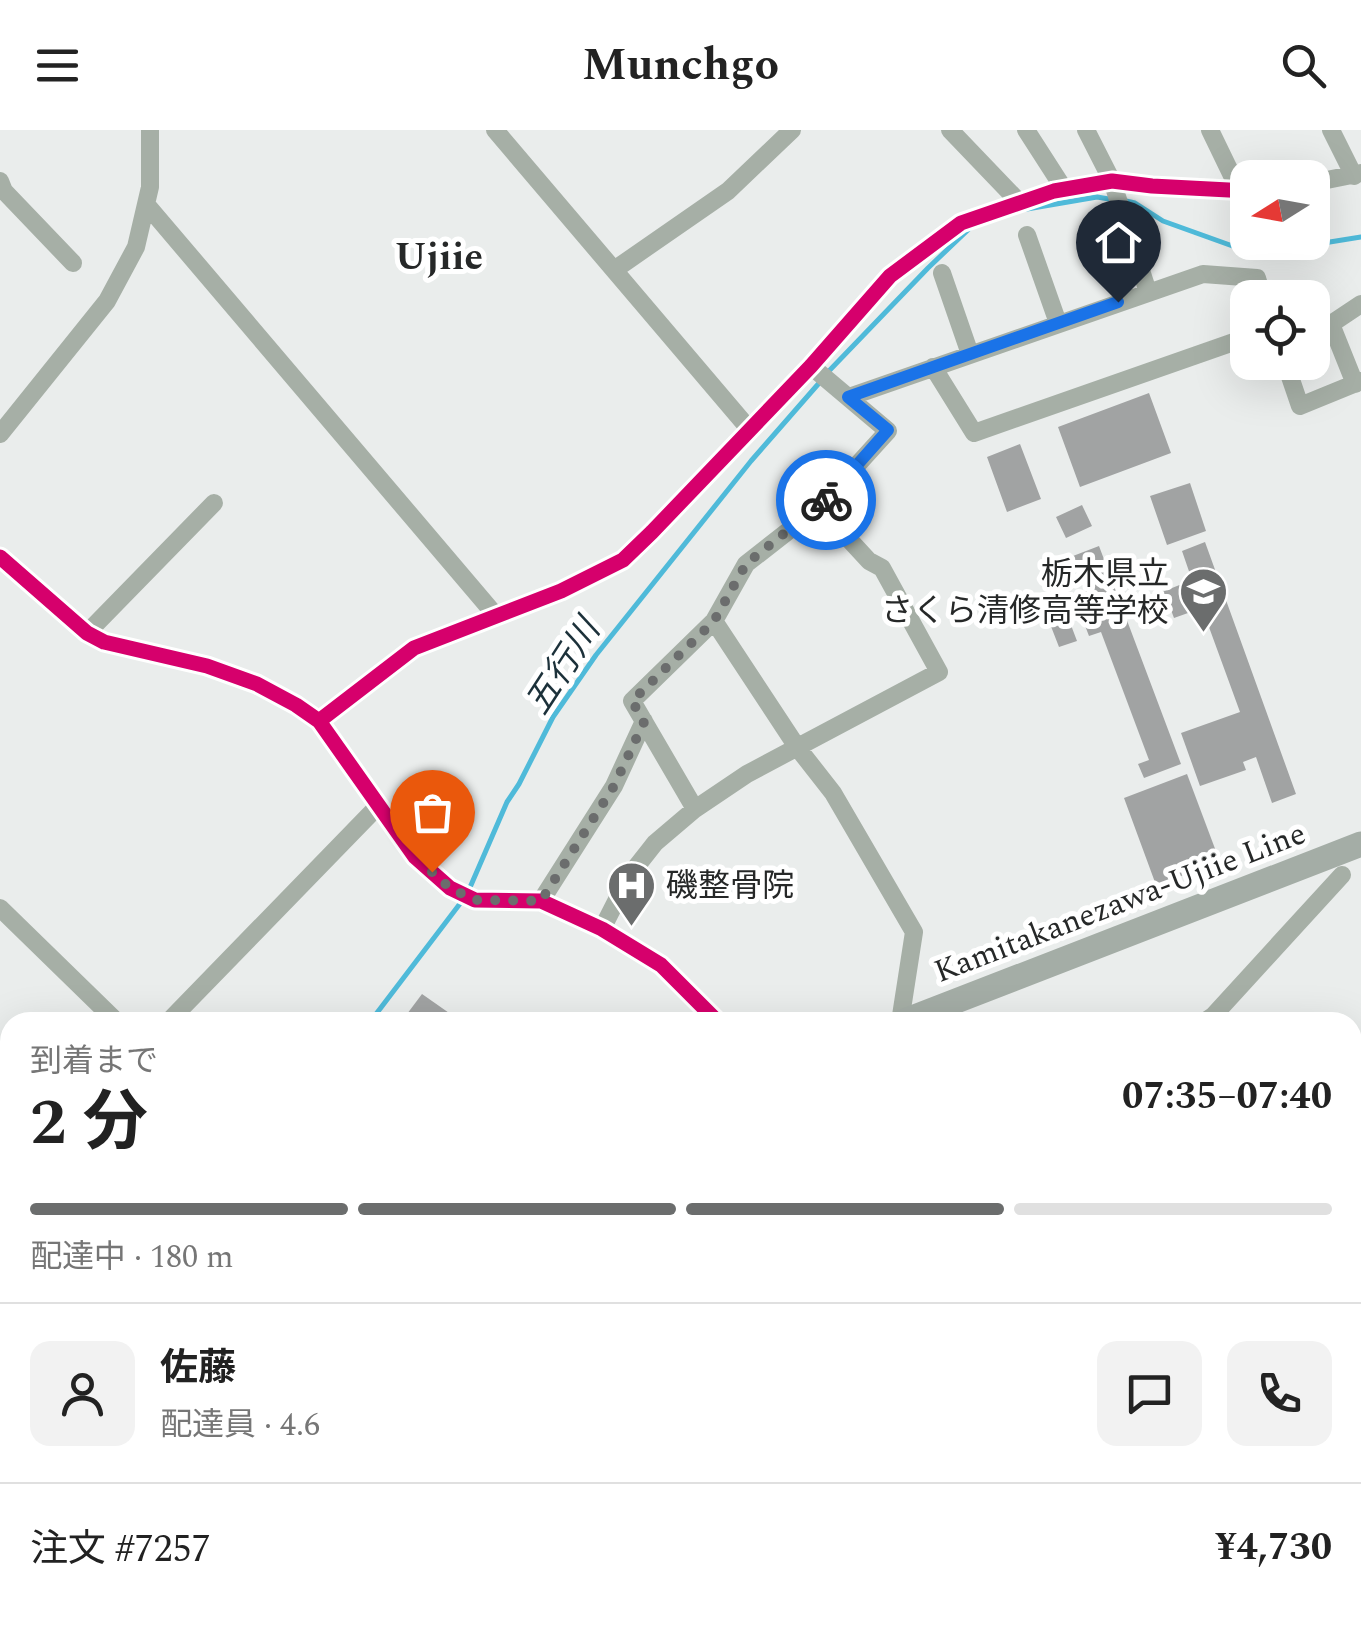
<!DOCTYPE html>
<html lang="ja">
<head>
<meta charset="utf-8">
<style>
  body { margin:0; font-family:Spectral,"Noto Sans JP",serif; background:#f2f2f2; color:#222; height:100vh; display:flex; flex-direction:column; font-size:38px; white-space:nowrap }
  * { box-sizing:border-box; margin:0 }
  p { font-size:32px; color:#767676 }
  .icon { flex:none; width:55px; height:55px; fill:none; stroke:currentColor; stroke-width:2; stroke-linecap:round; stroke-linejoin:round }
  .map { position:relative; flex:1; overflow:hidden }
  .drawer { position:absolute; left:0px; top:882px; width:1362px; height:622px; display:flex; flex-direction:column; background:#fff; border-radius:30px 30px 0 0; box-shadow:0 10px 40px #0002 }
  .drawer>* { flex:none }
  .needle { width:65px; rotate:259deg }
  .controls { position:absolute; left:1230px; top:30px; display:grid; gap:20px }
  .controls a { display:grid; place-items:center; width:100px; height:100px; border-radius:20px; background:#fff; box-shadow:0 10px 40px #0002; font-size:50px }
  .pin { position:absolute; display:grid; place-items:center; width:85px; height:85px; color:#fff; margin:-102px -42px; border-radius:50% 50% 50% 0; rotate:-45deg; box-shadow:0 0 10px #0007 }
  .pin .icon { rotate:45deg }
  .courier { position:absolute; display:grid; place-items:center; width:100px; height:100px; margin:-50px; border:8px solid #1a73e8; border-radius:50%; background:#fff; color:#222; box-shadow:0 2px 12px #0007 }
  .overview em { font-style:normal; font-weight:700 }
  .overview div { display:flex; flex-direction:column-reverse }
  .overview { display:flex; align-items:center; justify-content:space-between; height:170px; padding:0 30px }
  h1 { font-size:65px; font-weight:700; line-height:75px }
  .bar { display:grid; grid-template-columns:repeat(4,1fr); gap:15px 10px; align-content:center; height:120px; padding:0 30px }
  .bar i { height:12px; border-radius:8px; background:#e0e0e0 }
  .bar .on { background:#6b6d6d }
  .bar p { grid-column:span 4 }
  .line { display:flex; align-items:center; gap:25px; padding:0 30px; border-top:2px solid #e0e0e0 }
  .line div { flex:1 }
  .round { display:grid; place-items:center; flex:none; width:105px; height:105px; border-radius:20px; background:#f2f2f2 }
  header { display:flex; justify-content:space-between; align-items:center; height:130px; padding:0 30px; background:#fff; font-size:45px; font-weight:700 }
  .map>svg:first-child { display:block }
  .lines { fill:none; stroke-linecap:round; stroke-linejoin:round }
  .stream { stroke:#4fbad9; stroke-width:5 }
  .building { fill:#a1a3a3 }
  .minor { stroke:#a6afa6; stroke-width:18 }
  .secondary { stroke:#a4ada6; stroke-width:25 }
  .primary { stroke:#a7b1a8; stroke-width:28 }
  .trunk { stroke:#a4aea6; stroke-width:28 }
  .cycleway-casing { stroke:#fff; stroke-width:21 }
  .cycleway { stroke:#d6006c; stroke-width:15 }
  .done { stroke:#6b6d6d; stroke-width:10; stroke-dasharray:0 18 }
  .route { stroke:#1a73e8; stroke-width:12 }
  .labels { text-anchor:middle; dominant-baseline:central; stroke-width:10; stroke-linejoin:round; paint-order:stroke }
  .poi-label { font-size:32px; fill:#262828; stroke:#fff; text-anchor:end }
  .street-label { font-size:32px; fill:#262828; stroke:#fff }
  .water-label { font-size:35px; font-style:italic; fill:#1c313a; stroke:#fff }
  .quarter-label { font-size:38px; font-weight:bold; fill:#262828; stroke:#fff }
</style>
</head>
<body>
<header><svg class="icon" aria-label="menu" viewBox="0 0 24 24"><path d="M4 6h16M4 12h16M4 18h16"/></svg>Munchgo<svg class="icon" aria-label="search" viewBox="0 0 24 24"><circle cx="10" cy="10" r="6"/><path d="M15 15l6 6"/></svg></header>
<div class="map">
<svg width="1361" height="1504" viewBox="0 0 1361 1504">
  <rect width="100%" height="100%" fill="#eaedec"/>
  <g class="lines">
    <path class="stream" d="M1126,71L1135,73L1163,91L1255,124L1361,107
      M1027,79L1097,67L1115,70
      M827,243L928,138L970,98
      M468,762L507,672L519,654L553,587L596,525L751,331L820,252
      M370,892L462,771
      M102,1495V1504"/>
  </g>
  <path class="building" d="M1149,263L1171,323L1080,357L1058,297Z
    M1020,314L1041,369L1007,382L987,327Z
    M1190,353L1206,401L1167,415L1150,366Z
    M1082,375L1092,396L1066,408L1056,387Z
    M1205,412L1296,664L1272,673L1256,627L1243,632L1246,640L1200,656L1181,603L1240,582L1202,478L1174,488L1168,472L1130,485L1127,476L1192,450L1182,421Z
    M1099,416L1181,634L1144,648L1138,634L1149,630L1101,502L1089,506L1084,493L1096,488L1073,426Z
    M1063,474L1077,511L1059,517L1045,481Z
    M1187,644L1220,732L1156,755L1124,668Z
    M422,864L462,892H401Z"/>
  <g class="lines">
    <path class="minor" d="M495,0L750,300
      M950,0L1020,73
      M1026,0L1064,59
      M1086,0L1112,51L1148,162
      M1210,0L1239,60
      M1331,0L1354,46
      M0,51L4,61L73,133
      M1312,53L1361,43
      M146,74L497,487
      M1027,105L1058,193
      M614,140L728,61L792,0
      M942,143L970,224
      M1285,232L1300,276L1361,251
      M933,237L974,303L1248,207
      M1355,254L1331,194L1361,174
      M849,267L1203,144L1257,148L1263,168
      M0,304L107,171L136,117L150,57V0
      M819,377L746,434L714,491L797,617L833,663L914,802L900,892
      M0,427L87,503L104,512L207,536L257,554L296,575L319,591L415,727L450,758L475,770L541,771L602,799L661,835L718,892
      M87,503L214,373
      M319,591L414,518L561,461L623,430L652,402L811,236L890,146L961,93L1054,61L1112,51L1152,56L1248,61
      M695,679L632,571L714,491
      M541,771L614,656L644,591
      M0,778L117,892
      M602,799L629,746L655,713L695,679L747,644L939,542L882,438L869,431L819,377L888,301L811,236
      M168,892L378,676
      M1204,892L1213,886L1342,745
      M0,1063L10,1053
      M0,1074L10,1083
      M1352,1147L1361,1140
      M1352,1209L1361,1189
      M1352,1384L1361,1414
      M165,1495L169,1504"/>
    <path class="secondary" d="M902,892L1361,714"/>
    <path class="primary" d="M573,1504L576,1495"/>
    <path class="trunk" d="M0,1390L10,1385
      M0,1419L10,1414
      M1352,1482L1361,1485
      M1327,1495L1350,1504"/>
    <defs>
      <path id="cycleway" d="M0,427L87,503L104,512L207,536L257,554L296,575L319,591L415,727L450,758L475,770L541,771L602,799L661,835L718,892
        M319,591L414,518L561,461L623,430L652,402L811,236L890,146L961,93L1054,61L1112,51L1152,56L1248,61"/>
    </defs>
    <use href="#cycleway" class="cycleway-casing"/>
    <use href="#cycleway" class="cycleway"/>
  </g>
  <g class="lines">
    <path class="done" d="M432,742L450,758L475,770L541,771L614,656L644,592L632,571L714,491L746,434L826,370"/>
    <path class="route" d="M826,370L888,300L848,267L1118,172"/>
  </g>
  <defs>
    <symbol id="school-pin" viewBox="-11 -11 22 30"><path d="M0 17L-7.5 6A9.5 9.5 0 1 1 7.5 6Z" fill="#6b6d6d" stroke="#fff"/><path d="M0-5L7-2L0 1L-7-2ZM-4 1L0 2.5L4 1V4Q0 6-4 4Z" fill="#fff"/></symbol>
    <symbol id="hospital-pin" viewBox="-11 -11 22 30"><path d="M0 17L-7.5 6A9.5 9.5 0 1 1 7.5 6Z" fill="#6b6d6d" stroke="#fff"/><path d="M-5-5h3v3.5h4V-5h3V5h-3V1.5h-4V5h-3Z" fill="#fff"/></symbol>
  </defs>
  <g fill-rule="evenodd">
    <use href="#school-pin" x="1176" y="434" width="55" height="75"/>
    <use href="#hospital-pin" x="604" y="728" width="55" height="75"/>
  </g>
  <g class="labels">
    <g class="poi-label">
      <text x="1169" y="444">栃木県立<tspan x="1169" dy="37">さくら清修高等学校</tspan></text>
      <text x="666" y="756" text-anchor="start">磯整骨院</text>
    </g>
    <g class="street-label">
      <text transform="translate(1120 773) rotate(-21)">Kamitakanezawa-Ujiie Line</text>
    </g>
    <g class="water-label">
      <text transform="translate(563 537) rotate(-57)">五行川</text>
    </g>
    <g class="quarter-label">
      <text x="439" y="128">Ujiie</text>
    </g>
  </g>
</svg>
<div class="controls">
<a><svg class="needle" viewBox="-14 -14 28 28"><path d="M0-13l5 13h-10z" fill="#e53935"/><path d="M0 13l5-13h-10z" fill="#767676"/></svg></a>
<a><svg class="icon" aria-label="locate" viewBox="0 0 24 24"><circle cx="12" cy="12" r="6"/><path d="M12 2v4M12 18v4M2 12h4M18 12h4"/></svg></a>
</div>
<div class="pin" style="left:432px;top:742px;background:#ea580c"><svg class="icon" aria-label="bag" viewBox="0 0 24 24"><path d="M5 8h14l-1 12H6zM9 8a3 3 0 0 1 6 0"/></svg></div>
<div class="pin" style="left:1118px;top:172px;background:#1f2937"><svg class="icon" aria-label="home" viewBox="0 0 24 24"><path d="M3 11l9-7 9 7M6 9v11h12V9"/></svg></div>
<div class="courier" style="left:826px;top:370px"><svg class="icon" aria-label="bike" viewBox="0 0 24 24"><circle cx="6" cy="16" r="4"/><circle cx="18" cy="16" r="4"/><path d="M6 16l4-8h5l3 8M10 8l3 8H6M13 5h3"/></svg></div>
<section class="drawer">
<div class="overview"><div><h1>2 分</h1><p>到着まで</p></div><em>07:35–07:40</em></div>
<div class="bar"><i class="on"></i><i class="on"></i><i class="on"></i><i></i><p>配達中 · 180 m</p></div>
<div class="line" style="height:180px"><a class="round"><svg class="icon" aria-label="person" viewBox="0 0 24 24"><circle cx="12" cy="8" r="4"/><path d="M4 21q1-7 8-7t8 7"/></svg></a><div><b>佐藤</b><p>配達員 · 4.6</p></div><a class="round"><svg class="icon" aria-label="chat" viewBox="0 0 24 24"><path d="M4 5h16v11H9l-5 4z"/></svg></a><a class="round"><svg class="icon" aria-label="phone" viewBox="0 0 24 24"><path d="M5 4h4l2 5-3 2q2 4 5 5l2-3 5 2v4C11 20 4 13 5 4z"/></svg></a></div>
<div class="line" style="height:130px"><div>注文 #7257</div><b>¥4,730</b></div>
</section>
</div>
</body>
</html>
